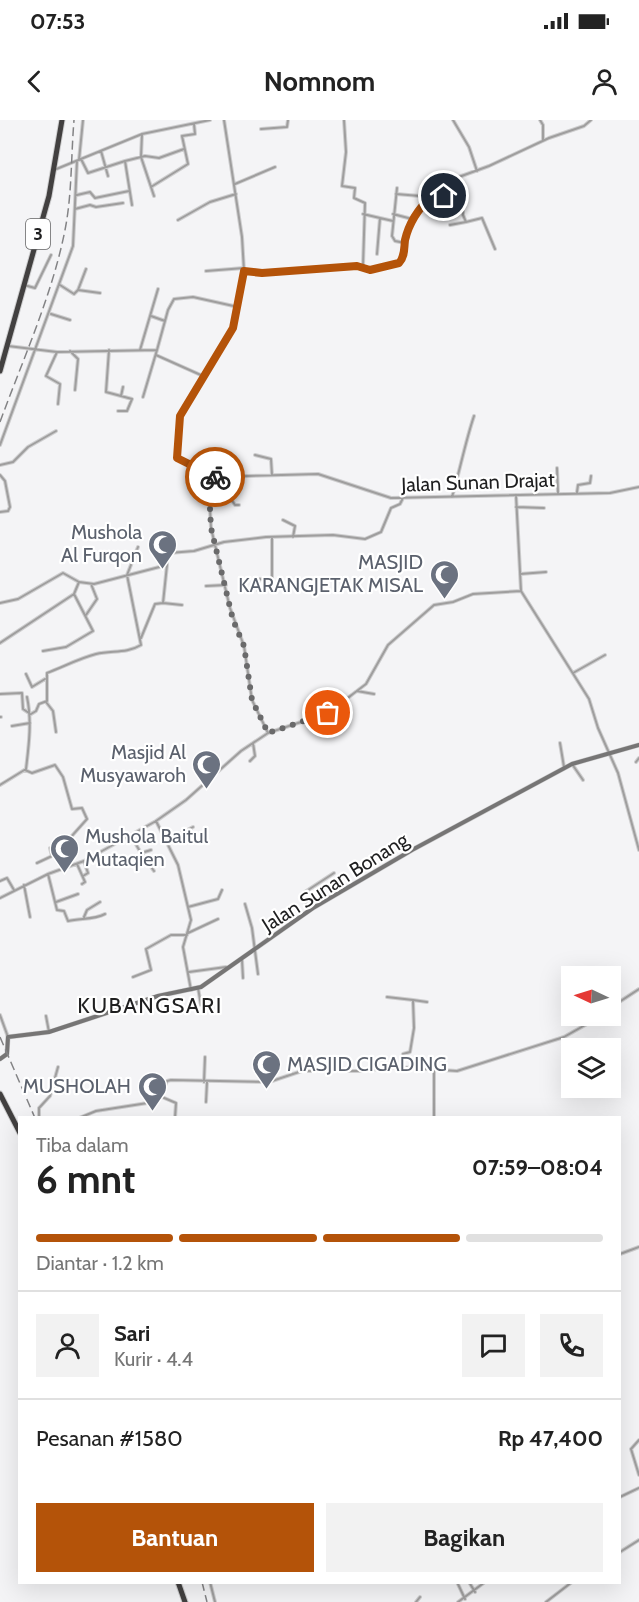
<!DOCTYPE html>
<html lang="id">
<head>
<meta charset="utf-8">
<style>
  body { margin:0; font-family:Cabin,sans-serif; background:#f2f2f2; color:#222; height:100vh; display:flex; flex-direction:column; font-size:22px; white-space:nowrap }
  * { box-sizing:border-box; margin:0 }
  p { font-size:20px; color:#767676 }
  .icon { flex:none; width:33px; height:33px; fill:none; stroke:currentColor; stroke-width:2; stroke-linecap:round; stroke-linejoin:round }
  .map { position:relative; flex:1; overflow:hidden }
  .sheet { position:absolute; left:18px; top:996px; width:603px; height:468px; display:flex; flex-direction:column; background:#fff; border-radius:0px; box-shadow:0 6px 24px #0002 }
  .sheet>* { flex:none }
  .needle { width:39px; rotate:274deg }
  .buttons { position:absolute; left:561px; top:846px; display:grid; gap:12px }
  .buttons a { display:grid; place-items:center; width:60px; height:60px; border-radius:0px; background:#fff; box-shadow:0 6px 24px #0002; font-size:30px }
  .pin { position:absolute; display:grid; place-items:center; width:51px; height:51px; color:#fff; margin:-26px; border:3px solid #fff; border-radius:50%; box-shadow:0 2px 6px #0007 }
  .courier { position:absolute; display:grid; place-items:center; width:60px; height:60px; margin:-30px; border:4px solid #b45309; border-radius:50%; background:#fff; color:#222; box-shadow:0 2px 8px #0007 }
  .head em { font-style:normal; font-weight:800 }
  .head div { display:flex; flex-direction:column-reverse }
  .head { display:flex; align-items:center; justify-content:space-between; height:102px; padding:0 18px }
  h1 { font-size:39px; font-weight:800; line-height:45px }
  .bar { display:grid; grid-template-columns:repeat(4,1fr); gap:9px 6px; align-content:center; height:72px; padding:0 18px }
  .bar i { height:8px; border-radius:4px; background:#e0e0e0 }
  .bar .current { background:#b45309 }
  .bar p { grid-column:span 4 }
  .line { display:flex; align-items:center; gap:15px; padding:0 18px; border-top:2px solid #e0e0e0 }
  .line div { flex:1 }
  .round { display:grid; place-items:center; flex:none; width:63px; height:63px; border-radius:0px; background:#f2f2f2 }
  .cta { display:flex; gap:12px; margin-top:auto; padding:12px 18px }
  .cta a { flex:1; height:69px; border-radius:0px; background:#b45309; color:#fff; font-size:24px; font-weight:800; line-height:69px; text-align:center }
  .cta a+a { background:#f2f2f2; color:#222 }
  .status { display:flex; justify-content:space-between; align-items:center; height:42px; padding:0 30px; background:#fff; direction:ltr }
  .status svg { height:16px; fill:currentColor }
  header { display:flex; justify-content:space-between; align-items:center; height:78px; padding:0 18px; background:#fff; font-size:27px; font-weight:800 }
  .map>svg:first-child { display:block }
  .lines { fill:none; stroke-linecap:round; stroke-linejoin:round }
  .street-casing { stroke:#cececf; stroke-width:4 }
  .secondary-casing { stroke:#cececf; stroke-width:5 }
  .highway-casing { stroke:#cececf; stroke-width:7 }
  .street { stroke:#9f9e9e; stroke-width:2 }
  .secondary { stroke:#767575; stroke-width:4 }
  .highway { stroke:#424040; stroke-width:5 }
  .rail { stroke:#838385; stroke-width:1.5; stroke-dasharray:9 4.5; stroke-linecap:butt }
  .done { stroke:#6a6a6b; stroke-width:6; stroke-dasharray:0 10.8 }
  .route { stroke:#b45309; stroke-width:8 }
  .labels { text-anchor:middle; dominant-baseline:central; stroke-width:4.5; stroke-linejoin:round; paint-order:stroke }
  .shield { fill:#fff; stroke:#626263; stroke-width:1.5 }
  .shield-label { font-size:18px; font-weight:bold; fill:#1f1f20 }
  .street-label { font-size:20px; fill:#1f1f20; stroke:#fff }
  .worship-label { font-size:20px; fill:#5b616d; stroke:#fff; text-anchor:end }
  .quarter-label { font-size:22px; letter-spacing:1.5px; fill:#1f1f20; stroke:#fff }
</style>
</head>
<body>
<div class="status"><b>07:53</b><svg viewBox="0 0 49 12"><path d="M0 12V9h3v3zM5 12V6h3v6zM10 12V3h3v9zM15 12V0h3v12zM26 1h20v11H26zM47 4h2v5h-2z"/></svg></div>
<header><svg class="icon" aria-label="back" viewBox="0 0 24 24"><path d="M15 5l-7 7 7 7"/></svg>Nomnom<svg class="icon" aria-label="person" viewBox="0 0 24 24"><circle cx="12" cy="8" r="4"/><path d="M4 21q1-7 8-7t8 7"/></svg></header>
<div class="map">
<svg width="639" height="1482" viewBox="0 0 639 1482">
  <rect width="100%" height="100%" fill="#f4f4f6"/>
  <g class="lines">
    <defs>
      <path id="street" d="M224,0L242,117L244,151L233,208L180,296L176,335L180,340L215,357L318,354L391,378L610,373L639,367
        M344,0L346,32L342,66L355,68L354,78L365,83L363,146
        M453,0L469,27L477,51
        M540,0L543,5V20
        M261,9L287,7L288,0
        M142,14L141,37L154,76
        M101,31L108,56
        M81,39L88,53L125,41L132,85
        M79,40L83,0
        M125,41L145,36L159,38L184,29
        M54,50L142,14L210,0
        M235,64L275,47
        M151,67L188,44L182,16L195,14L194,4
        M397,68L392,116L395,121L405,123
        M396,74L432,77
        M77,75L90,72L95,78L129,71
        M75,89L90,85L96,87L123,83
        M363,94L380,98
        M393,94L412,99
        M178,100L210,82L236,74
        M466,102L482,98L495,129
        M450,105L466,102L463,95V77L455,58
        M377,134L380,98L393,101
        M206,151L244,148
        M244,151L262,153L357,146L370,150L399,143L403,138L411,101L431,77H443L445,62L489,46L549,18L584,6L591,0
        M24,165L35,168L51,135
        M60,165L74,174L78,170L100,173
        M78,170L86,149
        M51,194L70,200
        M151,196L165,201
        M8,226L57,232L157,230L168,190L174,179L193,177L238,187
        M109,230L106,272L121,276L123,267
        M140,230L158,169
        M70,231L78,239L75,270
        M57,232L46,256L60,264L58,284
        M156,235L203,256
        M143,277L157,230
        M118,291H127L132,279L121,276
        M0,325L73,126L77,41
        M255,335L271,339L272,355
        M0,345L13,342L28,327L56,311
        M557,348L558,373
        M0,355L5,361L10,387L8,391L0,392
        M215,357L210,389L211,408L230,488L244,526L252,580L268,613
        M218,357L219,343
        M577,372L578,365L590,363L591,356
        M516,375L521,471L589,579L598,608L618,653L639,730
        M452,377C460,350 465,323 474,296
        M211,380L231,379L235,385H239
        M516,387L544,388
        M283,400L295,406L293,417
        M520,454L546,452
        M206,466L226,465
        M258,470L259,459L272,460V417
        M0,483L18,479L63,453L79,462
        M163,483L182,485
        M86,495L97,479L91,464
        M141,518L155,484L163,483L167,445
        M0,523L74,474L79,462L94,464L167,445L166,435L169,433L194,431L224,422L266,417L333,415L365,419L381,412L391,388L400,384L403,378
        M43,531L66,527L93,511L74,474
        M573,553L605,535
        M26,554L32,567L45,559
        M357,571L374,574
        M0,574L22,573L23,589L29,593
        M46,582L53,591L56,612
        M31,594L36,591L39,584L47,581V553C63,547 80,538 96,534C112,530 126,534 141,525L127,455L138,427
        M0,597H1
        M12,606L30,603
        M560,623L564,647
        M250,641L255,636L253,623
        M636,642L639,638
        M572,644L583,660
        M25,650L32,653L55,645L63,657L72,689L82,688L87,699L70,718L50,728L52,736L37,743
        M0,665L26,649C29,624 32,601 27,577
        M156,701L178,745L191,800L183,827L191,870
        M131,716L141,733L151,730
        M166,722L193,707
        M141,733L154,751
        M77,744L85,762L82,764
        M48,754L57,790L64,791L68,801C81,798 94,800 105,794
        M83,756L88,753L84,741
        M0,761L7,758L14,770
        M24,765L30,797
        M0,778L48,754L84,741L156,701L186,680L241,631L268,613L328,593L366,564L388,525L434,485L453,482L473,474L521,471
        M56,782L78,774
        M245,784L252,808L258,854
        M188,787L218,779L222,770
        M313,788L304,781L302,774L334,753
        M84,797L87,790L100,782
        M188,813L218,799
        M242,840L243,858
        M189,852L226,847
        M133,857L151,850L146,829L171,815H187
        M198,868L201,885
        M387,877L413,880L414,908L410,932L403,934L402,947
        M413,880L427,882
        M610,888L639,869
        M0,895L8,917
        M46,896L49,912
        M204,962L205,937
        M162,977L176,983L175,998
        M206,982L207,962
        M39,998V988L50,976L58,947
        M79,998L96,991L154,982L161,976L167,961L171,960L269,962L302,951H360L397,947L457,951L564,917L601,896
        M434,998V951
        M620,1134L639,1127
        M639,1320L631,1329L639,1355
        M620,1377L639,1368
        M620,1432L639,1420
        M210,1462L215,1482
        M457,1462L465,1479
        M469,1462L475,1472
        M416,1482L420,1477
        M458,1482L485,1462
        M546,1482L572,1462"/>
      <path id="secondary" d="M0,939L7,934L8,917L49,912L158,876L201,867L313,788L412,730L572,644L639,625"/>
      <path id="highway" d="M0,251L49,76L62,0
        M0,974L20,1013
        M178,1462L185,1482"/>
    </defs>
    <use href="#street" class="street-casing"/>
    <use href="#secondary" class="secondary-casing"/>
    <use href="#highway" class="highway-casing"/>
    <use href="#street" class="street"/>
    <use href="#secondary" class="secondary"/>
    <use href="#highway" class="highway"/>
    <path class="rail" d="M0,302C23,239 52,176 65,110C72,75 71,36 74,0
      M0,917L35,998
      M202,1462L207,1482"/>
  </g>
  <g class="lines">
    <path class="done" d="M215,357L210,389L211,408L233,500L244,526L252,580L268,613L328,593"/>
    <path class="route" d="M215,357L177,338L180,296L233,208L244,151L262,153L357,146L370,150L399,143C405,137 404,128 405,120C409,103 418,89 431,77L444,76"/>
  </g>
  <defs>
    <symbol id="mosque-pin" viewBox="-11 -11 22 30"><path d="M0 17L-7.5 6A9.5 9.5 0 1 1 7.5 6Z" fill="#6b7280" stroke="#fff"/><path d="M3.5-4.9A6 6 0 1 0 3.5 4.9A5 5 0 1 1 3.5-4.9Z" fill="#fff"/></symbol>
  </defs>
  <g fill-rule="evenodd">
    <use href="#mosque-pin" x="146" y="408" width="33" height="45"/>
    <use href="#mosque-pin" x="428" y="438" width="33" height="45"/>
    <use href="#mosque-pin" x="190" y="628" width="33" height="45"/>
    <use href="#mosque-pin" x="48" y="712" width="33" height="45"/>
    <use href="#mosque-pin" x="250" y="928" width="33" height="45"/>
    <use href="#mosque-pin" x="136" y="950" width="33" height="45"/>
  </g>
  <g class="labels">
    <rect class="shield" x="26" y="99" width="24" height="30" rx="4.5"/>
    <g class="shield-label">
      <text x="38" y="114">3</text>
    </g>
    <g class="street-label">
      <text transform="translate(478 362) rotate(-2)">Jalan Sunan Drajat</text>
      <text transform="translate(335 762) rotate(-32)">Jalan Sunan Bonang</text>
    </g>
    <g class="worship-label">
      <text x="142" y="412">Mushola<tspan x="142" dy="23">Al Furqon</tspan></text>
      <text x="423" y="442">MASJID<tspan x="423" dy="23">KARANGJETAK MISAL</tspan></text>
      <text x="186" y="632">Masjid Al<tspan x="186" dy="23">Musyawaroh</tspan></text>
      <text x="85" y="716" text-anchor="start">Mushola Baitul<tspan x="85" dy="23">Mutaqien</tspan></text>
      <text x="287" y="944" text-anchor="start">MASJID CIGADING</text>
      <text x="131" y="966">MUSHOLAH</text>
    </g>
    <g class="quarter-label">
      <text x="150" y="885">KUBANGSARI</text>
    </g>
  </g>
</svg>
<div class="buttons">
<a><svg class="needle" viewBox="-14 -14 28 28"><path d="M0-13l5 13h-10z" fill="#e53935"/><path d="M0 13l5-13h-10z" fill="#767676"/></svg></a>
<a><svg class="icon" aria-label="layers" viewBox="0 0 24 24"><path d="M12 4l9 5-9 5-9-5zM3 14l9 5 9-5"/></svg></a>
</div>
<div class="pin" style="left:328px;top:593px;background:#ea580c"><svg class="icon" aria-label="bag" viewBox="0 0 24 24"><path d="M5 8h14l-1 12H6zM9 8a3 3 0 0 1 6 0"/></svg></div>
<div class="pin" style="left:444px;top:76px;background:#1f2937"><svg class="icon" aria-label="home" viewBox="0 0 24 24"><path d="M3 11l9-7 9 7M6 9v11h12V9"/></svg></div>
<div class="courier" style="left:215px;top:357px"><svg class="icon" aria-label="bike" viewBox="0 0 24 24"><circle cx="6" cy="16" r="4"/><circle cx="18" cy="16" r="4"/><path d="M6 16l4-8h5l3 8M10 8l3 8H6M13 5h3"/></svg></div>
<section class="sheet">
<div class="head"><div><h1>6 mnt</h1><p>Tiba dalam</p></div><em>07:59–08:04</em></div>
<div class="bar"><i class="current"></i><i class="current"></i><i class="current"></i><i></i><p>Diantar · 1.2 km</p></div>
<div class="line" style="height:108px"><a class="round"><svg class="icon" aria-label="person" viewBox="0 0 24 24"><circle cx="12" cy="8" r="4"/><path d="M4 21q1-7 8-7t8 7"/></svg></a><div><b>Sari</b><p>Kurir · 4.4</p></div><a class="round"><svg class="icon" aria-label="chat" viewBox="0 0 24 24"><path d="M4 5h16v11H9l-5 4z"/></svg></a><a class="round"><svg class="icon" aria-label="phone" viewBox="0 0 24 24"><path d="M5 4h4l2 5-3 2q2 4 5 5l2-3 5 2v4C11 20 4 13 5 4z"/></svg></a></div>
<div class="line" style="height:78px"><div>Pesanan #1580</div><b>Rp 47,400</b></div>
<div class="cta"><a>Bantuan</a><a>Bagikan</a></div>
</section>
</div>
</body>
</html>
